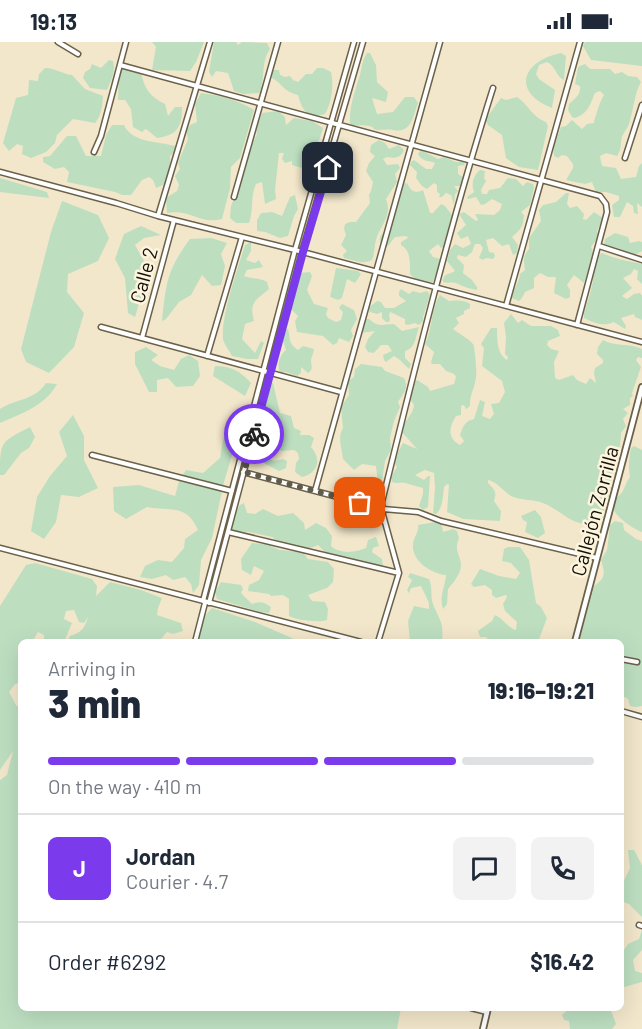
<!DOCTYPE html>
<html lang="en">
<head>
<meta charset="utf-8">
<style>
  body { margin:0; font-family:Barlow,sans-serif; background:#f2f2f3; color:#1f2937; height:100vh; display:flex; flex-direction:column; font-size:22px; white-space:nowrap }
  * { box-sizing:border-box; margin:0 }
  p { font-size:20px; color:#747a83 }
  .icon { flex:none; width:33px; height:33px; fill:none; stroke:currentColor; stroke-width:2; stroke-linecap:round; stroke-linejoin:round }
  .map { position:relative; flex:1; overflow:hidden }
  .details { position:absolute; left:18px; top:597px; width:606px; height:372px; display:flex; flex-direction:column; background:#fff; border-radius:9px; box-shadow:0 6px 24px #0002 }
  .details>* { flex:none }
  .pin { position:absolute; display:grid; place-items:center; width:51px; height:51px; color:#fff; margin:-26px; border-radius:12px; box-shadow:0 3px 9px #0006 }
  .courier { position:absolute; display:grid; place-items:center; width:60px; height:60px; margin:-30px; border:4px solid #7c3aed; border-radius:50%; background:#fff; color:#222; box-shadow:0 2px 8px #0007 }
  .head em { font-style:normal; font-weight:800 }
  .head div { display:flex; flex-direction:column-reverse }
  .head { display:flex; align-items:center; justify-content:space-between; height:102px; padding:0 30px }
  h1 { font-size:39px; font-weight:800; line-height:45px }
  .bar { display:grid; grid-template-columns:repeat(4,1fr); gap:9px 6px; align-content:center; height:72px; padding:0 30px }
  .bar i { height:8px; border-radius:4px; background:#e0e1e3 }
  .bar .on { background:#7c3aed }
  .bar p { grid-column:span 4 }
  .line { display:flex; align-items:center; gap:15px; padding:0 30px; border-top:2px solid #e0e1e3 }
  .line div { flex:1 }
  .round { display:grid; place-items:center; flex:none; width:63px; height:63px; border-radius:9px; background:#f2f2f3 }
  .status { display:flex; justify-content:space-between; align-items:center; height:42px; padding:0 30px; background:#fff; direction:ltr }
  .status svg { height:16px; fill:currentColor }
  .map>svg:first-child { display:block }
  .green { fill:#bddfc0 }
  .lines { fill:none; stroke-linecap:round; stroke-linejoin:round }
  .minor-casing { stroke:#6b6149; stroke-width:7 }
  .tertiary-casing { stroke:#6b6149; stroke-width:8 }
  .minor { stroke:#fff; stroke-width:4 }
  .tertiary { stroke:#fff; stroke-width:4.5 }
  .done { stroke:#605b4b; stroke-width:6; stroke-dasharray:0 10.8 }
  .route { stroke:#7c3aed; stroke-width:8 }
  .labels { text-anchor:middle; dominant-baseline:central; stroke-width:5; stroke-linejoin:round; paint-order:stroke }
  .street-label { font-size:20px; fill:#120f06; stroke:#fdf4de }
</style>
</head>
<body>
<div class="status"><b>19:13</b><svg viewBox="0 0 49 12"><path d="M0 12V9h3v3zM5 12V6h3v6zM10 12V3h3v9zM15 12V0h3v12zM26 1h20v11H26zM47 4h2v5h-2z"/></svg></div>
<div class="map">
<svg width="642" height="987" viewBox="0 0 642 987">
  <rect width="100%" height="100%" fill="#f2e7cb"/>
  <path class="green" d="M152,0H204L196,20L190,29L152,28L156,5Z
    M214,0H236L238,3L242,0L267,1L270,7C261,20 265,36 260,51L243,52L234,49L228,31L216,29L212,35L209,30Z
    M585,0H642V24L591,18L583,4Z
    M367,11H370L376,23L377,40L388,50L386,60L372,56L377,72L393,70L405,55H414L418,61C413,75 411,92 393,88C388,87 383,88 378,88C370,87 377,86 369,84C363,82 357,85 350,82C349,67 354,52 358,39C362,30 361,19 367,11Z
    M561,11L566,14L564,38C556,35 556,24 547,20L539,23L536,32L539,37L555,48L552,66C511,50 522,19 561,11Z
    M109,18L113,19C116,30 111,38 107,48L90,46L83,36L85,30L90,27L92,22L101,26Z
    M124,21L141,30C144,46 150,55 165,62L168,74L175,65H182C182,86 177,93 157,96L146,87L142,90L133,85L131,67L125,58H118L119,26Z
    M585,22L590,27H610L615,32L622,30L628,34L637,35L641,40C635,49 633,70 629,82C627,87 624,90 622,95C620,102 622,107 617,114L606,111L600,114L602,124L616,126L621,137L636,135L639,124L642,121V165L637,161L638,172L634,171L633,164L627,160L620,175H614L612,163L619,158V154L606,150H596L592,140L585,142L566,138L573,126V122L567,114L562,113L558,116L554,114L553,105L561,85L566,84L572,78L582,87L587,82L594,81C595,75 601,57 604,53L600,49L595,51C590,62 589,71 575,76L572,75L568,68L569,62C575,56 581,53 580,44L575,42L578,25Z
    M45,26C56,26 62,32 72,33L85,47L103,54C102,64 102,73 95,81L73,77L57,93L55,101L46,110L31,116L22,112L23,104L17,102L9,109L3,101L16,56L28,53L29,38L38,39L39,32Z
    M317,26H323L331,30C334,43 332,60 325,72C308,77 302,69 298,53C283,49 284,43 272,36L271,28H279L280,33L285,35L290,34L293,38L298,40L306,32H312Z
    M201,51C218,53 239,58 254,68L240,116L231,125L230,146L222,177C199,183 192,167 167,171L166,156L177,149L179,143L175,134L180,127L178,121L188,97L186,89L190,83L197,80L195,62Z
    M517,55C529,63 531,74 546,80L548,84L538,128L519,125L506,116L502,93L488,83L485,78L501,56L506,58Z
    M278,69L285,75L286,83L294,76L312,79L323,86L314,114V123L309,128L292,123V119L285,121L282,117L284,111H279L275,148L276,157L265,162L262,140L256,142C250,155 254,168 249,181H236L230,176L231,164L242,136L245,118L257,92L256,86L262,71Z
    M112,83H124C132,101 158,99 175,104L176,109L170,114C171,125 168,134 163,143L156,146L153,138L149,135L142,138L131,153H122L115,150L67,140L69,130L64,125L55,127L43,120V115L50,114L67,94H76L86,114H101L106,93Z
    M379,98L385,101L389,107L399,103L404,108C400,117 395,116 387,115L383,117L387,123L398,122L400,126L395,132L397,140L386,157C393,175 379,184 376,198C374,205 375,211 372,218C362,223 354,218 344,216L343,213L347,209L341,203L346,193L344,187L345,182L350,180H356L370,161L369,153L371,149L373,140L366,129L369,121L375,114L370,110L371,103Z
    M421,108L438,117L444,115L456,120H463L465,123L458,124V132L463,135L460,144H454L458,149L455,152L454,163L451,153L446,151L442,155H439L440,152L437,150V143L434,141L427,147L422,144L416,136L417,130L410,123L411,120L414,118L426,127H432L435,121C428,118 422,120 418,112Z
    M480,128L485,129L484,136L486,139L481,148L482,152H487L489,148L500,146L508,136L516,137L523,144L527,140L533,142L534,146L530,163L521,170L524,173C523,185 521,187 512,195L518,203L517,211L513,213L509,202L502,204L493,196L486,198L489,210L494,211L495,214L493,217L486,216L483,218L479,216L483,206L480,202H475L472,210L466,215L458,213L457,216L464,223L463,231L472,238L477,245V248C470,247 464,245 458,242C453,239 448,242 443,240C443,231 449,233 455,229L447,219L450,208L455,202L463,206L471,202L468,194L461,197L457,191L466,183L459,172L464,170L476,179L478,178L475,172L494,173L500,168L502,162L492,157L485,162L481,163L476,155L468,157L467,155L474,150C471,142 473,134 480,128Z
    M0,136L47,150L49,156L0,150Z
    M405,141L408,142C410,149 416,152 423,148L430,171H433L441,162L445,164L452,173L444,205L441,206L438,202L429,209L433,215L441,217L433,240C423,240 418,240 410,232C410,222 411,208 401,203V200L408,196L406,194L395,195L388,204L384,205L380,200V195L390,182V169L397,161L401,143Z
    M566,151H569L567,162L570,166L577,164L584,172L583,177L586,178L594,170L603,176L597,189L599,194L591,205L594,211L584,241L574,233L567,243L570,248V255L566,257L554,251L556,235H548L540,231L534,236V246L525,250L522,256L519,259L512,256C513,247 519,241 520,232L525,228C524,219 522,215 529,207V196L541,179L539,168L543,163L556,160Z
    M295,153L298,167L294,174L288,194L280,196L265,190L257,189V178L261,171L272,170L282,174L290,155Z
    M62,159L98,173L109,196L98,219L68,232L67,250L84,271L74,305L49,331L26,320L21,307L51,190Z
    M141,184L161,193L144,196L135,203L149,228L135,275L128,271L125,236L115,217L124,192Z
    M615,191L628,195L630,201L639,199L642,200V209C626,219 629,211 617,206C614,205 611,207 607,207L604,203L605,197Z
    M211,196L227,201L221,212L225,224L221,243L212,244L202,233L191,253L179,260L166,277L162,279C166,241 167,228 190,197Z
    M251,200V209L246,218L255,221L259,218L263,225L247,228L244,234C252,237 261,236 267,240L269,247C255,259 249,260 254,279L245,282L242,297L255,311L261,299L264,301L258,317H247L232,314C229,308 224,302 223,297C221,273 238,226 245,203Z
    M602,211C614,217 629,219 642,222V242L637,237L638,229L634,227L631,232L623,236L632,246L622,254L627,257L634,252L640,251L642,254V278L635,275L634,272L621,276L626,284L625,287L614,280C603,285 595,281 584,276V271L590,252L593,239L592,229L596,214Z
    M336,226L358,229L361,232L355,241L347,237L342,256L338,258L330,255Z
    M310,230L312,234L307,248L314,262L328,266L326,272L328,276L336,280L341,278L343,270L339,266L342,262L354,268L357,277L351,288L353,294L349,300L339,296L337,301L333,303L323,294L297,290L295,279L298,274L291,267L293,255L290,247L298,243V234L300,231Z
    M401,247L409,252L413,249L420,251L427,249L430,253L423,275V279L419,283L415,281L408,283L405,282V277L390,270L389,274L390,277L389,280H386L382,276V270L377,272L370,270L368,266L377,259L381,260L385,266H394L406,259L399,254V250Z
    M440,253L449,259C455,258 466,258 470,262V266L464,269V272L456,276L459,281L453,287C459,292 468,296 473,302C475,304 477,332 476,335C475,346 469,354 470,364L466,367L464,363L461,364V373L456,374C449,385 447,396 460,403L464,399L460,393C463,384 465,379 474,377L480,358L485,360L482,374L490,377L494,372L491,362L499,361L505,350L502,339L482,324L484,306L481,302L491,286H497C497,297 497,312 507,318L508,315L505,312L506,295L504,281L511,272L518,281L522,278L531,284H551L558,288L560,294L548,299L547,303L551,307L559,309L554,320L555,336L559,338L573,333L577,338L586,342L590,336L596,341L594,331L595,326L603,321V318L597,312L598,305L603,298C616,305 630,301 642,307V316L638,315L636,318L641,325L632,351L633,354L630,356V363L623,367L628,371L623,377L626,384L621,391C621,404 617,417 613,429C610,436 611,445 609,453C607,461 603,467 602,477C576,491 567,471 543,461C533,457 522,459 511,454C503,449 497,440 488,438V441C495,448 497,450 494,459L501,469L500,479L463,477L447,470C448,460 448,453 449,443L447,442L444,445C443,454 443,466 436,472L433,471L435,446L434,431L425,428L415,433L424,438L428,434H430L428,465L423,468L419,464L423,452V446C417,444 411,443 405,441C400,440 397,442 392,440L391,435L397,425L393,419L403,401L417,407L401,389C404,379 413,373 414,363L408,354L413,341L417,338L428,345L430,349L454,342L456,335L454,332L446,329L440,322H432L431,320L434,310L425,302C433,286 430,268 440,253Z
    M365,277H369C379,286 382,282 394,282L402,289L419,285C415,296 416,306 405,309V316L411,322L409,327L400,318L394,314L386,320L384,318L383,313L392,309L388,303H381L374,311L368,310L365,305L368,297L375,289L361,291V282Z
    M288,287C291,297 287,300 298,308L303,304L314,307C314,311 311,315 311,318C311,324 314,327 308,331L301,325V331L297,334L286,330L280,331C277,322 279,314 286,308L282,296L284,288Z
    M146,305L158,313L151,318L160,324L174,328L181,317L189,313L198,319L200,334L193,344L176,345L168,336L157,338V350H149L135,322V310Z
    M361,322L382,325L385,329L404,336C409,346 404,351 398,360L400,365L394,379L390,396L391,408L385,419L382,439L378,442L376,424L362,422L354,428L343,417C342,407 337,395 343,386L341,365L349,353L348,339L354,335L355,327Z
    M215,324C231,324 240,329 251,341L245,354L213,334Z
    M266,339L273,341L280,371L291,374L294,386L301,389L300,393H309L314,396L311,405C322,417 318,431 302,435L295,430L296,421L299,417L298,411L294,408L282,409L274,405L268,412L269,417L274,419L283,417L287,419L286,426L279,429L254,416C249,409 255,406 258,399C255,388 261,381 263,371C266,357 253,359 266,339Z
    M46,341L57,342C46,363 21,372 0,381V367C15,357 36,358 46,341Z
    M73,373L84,394V418L98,446L79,455L61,453L56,480L44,497L31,489L37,455L50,434L67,414L59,390Z
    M235,379L239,390L224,440L212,496L201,518L199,543L193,551L191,542L185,535L173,538L166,533L152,537L140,535L145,524L158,518L172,520L184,506L185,497L198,488C186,461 171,470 147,465L126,477L114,469L113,445L139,443L175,454L179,439L186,428L203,431L220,416L223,398Z
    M30,385L35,395L29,406L21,411L4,433H0C0,400 0,400 30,385Z
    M634,404L642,408V490C635,488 614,474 614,467C614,463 615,460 616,456C625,451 624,442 630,435C628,425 629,417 631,406Z
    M244,461L247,471L255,472L263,467L278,474L293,471L304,481L305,488L316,481L326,486L332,494L331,504C340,512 355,511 366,506L368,498L376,495L379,504L373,506L372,510L382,517L383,524L331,512L325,510L318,503L308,507L285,505L272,495L249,490L231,489C228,480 235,471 240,463Z
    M535,468L541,475L545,491L538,496L525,490L527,480L523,478L521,474Z
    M441,479L443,490L453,487L457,489L459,496C450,517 475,517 448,547L447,562L443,567C439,553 445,546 446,533C432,532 411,519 413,502C414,494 419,491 418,483Z
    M615,479L623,481L624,488L636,497L642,499V664L636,665L630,664L628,657L625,655L621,656V600H579L594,544C606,536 605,531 601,518L607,508L610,483Z
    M252,501L266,502L280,508L303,510L308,517L328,520L334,527L333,540L327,546L308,553L312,559L325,560L328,567L327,578C320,581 295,578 289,574V557L283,553L271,554L269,552L248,549L249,543L259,538L264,529L254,524L251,533L242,528L241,517Z
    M508,505H520L529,518L536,561L541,565L547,576L538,600H491L486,595H480L478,589L492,579L495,573C504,577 509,587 516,588L517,580L505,569L503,562L507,555L506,553L496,556L492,553V548L485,543L474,545L471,542L480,527L499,534L516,537L520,531L511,521L502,519L504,507Z
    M35,521L92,537L97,544L96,554L110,540L141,548L162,556L158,566L157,573L181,581L183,589L173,592L167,590L161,597L163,600H67L70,594C81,591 85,586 88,575L84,581L79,580L74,568L66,569L64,577L72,581L64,600H44V593L38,590L32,600H21V643L19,641L15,642L9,650L16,663L21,667V966H401L397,987H0V738L7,733L13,709L0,728V564L26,523Z
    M410,531L429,537C433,546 430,553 433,562C440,580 444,579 442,600H410L408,579L414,564L429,567V561L421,544L411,546L409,551L407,548L412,538L408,535Z
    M221,540L241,543L243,547L241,551L252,562C260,559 264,560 271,565L269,571L260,570L217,557L215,550Z
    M212,566L255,580L301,600H197L201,578Z
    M628,808H634L642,823V875L629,862L621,859V845L630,826Z
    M642,888V908L633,918L635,929L642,931V940L621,946V912L628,902L639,897Z
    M570,966H610L616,982L612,987H570L569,979L564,978L562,973Z"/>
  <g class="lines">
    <defs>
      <path id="minor" d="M58,0L78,12
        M120,23L600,154L606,162L607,170L577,283
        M94,110L101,94L126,0
        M625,116L642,63
        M0,130L116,161L158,174L295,208L642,300
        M234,155L278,0
        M158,174L210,0
        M599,204L642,218
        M506,264L580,0
        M101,285L341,350
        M142,296L174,178
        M207,314L242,195
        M92,413L232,449
        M243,430L383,467L418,470L441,479L597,516
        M315,449L440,0
        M228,490L399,531
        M0,506L361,600
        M203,559L295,208L354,0
        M209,561L302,210L363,0
        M195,600L205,561
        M378,600L399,531L383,473L382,460C416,321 450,182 493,46
        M621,617L637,620
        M621,669L642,675
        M639,883L642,884
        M471,966L487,970"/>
      <path id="tertiary" d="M575,600L642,345
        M483,987L488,966"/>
    </defs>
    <use href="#minor" class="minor-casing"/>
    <use href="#tertiary" class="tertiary-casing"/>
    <use href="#minor" class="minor"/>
    <use href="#tertiary" class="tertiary"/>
  </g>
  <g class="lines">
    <path class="done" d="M254,392L244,430L360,461"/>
    <path class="route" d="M254,392L303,210L328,126"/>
  </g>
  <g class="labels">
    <g class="street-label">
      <text transform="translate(143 233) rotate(-75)">Calle 2</text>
      <text transform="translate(594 469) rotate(-75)">Callejón Zorrilla</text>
    </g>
  </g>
</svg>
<div class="pin" style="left:360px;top:461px;background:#ea580c"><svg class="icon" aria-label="bag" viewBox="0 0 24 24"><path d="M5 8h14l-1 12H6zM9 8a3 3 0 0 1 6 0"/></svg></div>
<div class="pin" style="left:328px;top:126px;background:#1f2937"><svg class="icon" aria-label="home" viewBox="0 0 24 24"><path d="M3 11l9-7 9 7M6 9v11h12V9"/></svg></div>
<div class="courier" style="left:254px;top:392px"><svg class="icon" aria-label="bike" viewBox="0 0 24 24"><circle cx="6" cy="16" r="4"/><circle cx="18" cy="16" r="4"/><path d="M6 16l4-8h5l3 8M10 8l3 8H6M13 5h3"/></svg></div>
<section class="details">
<div class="head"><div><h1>3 min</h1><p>Arriving in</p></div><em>19:16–19:21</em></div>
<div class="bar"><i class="on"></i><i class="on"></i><i class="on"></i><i></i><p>On the way · 410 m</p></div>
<div class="line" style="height:108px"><b class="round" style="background:#7c3aed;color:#fff">J</b><div><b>Jordan</b><p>Courier · 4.7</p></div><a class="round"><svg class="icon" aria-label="chat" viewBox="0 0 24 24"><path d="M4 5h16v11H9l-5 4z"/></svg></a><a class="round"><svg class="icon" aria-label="phone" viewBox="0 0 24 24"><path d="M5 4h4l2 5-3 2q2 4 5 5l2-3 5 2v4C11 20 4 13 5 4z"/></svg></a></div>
<div class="line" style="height:78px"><div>Order #6292</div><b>$16.42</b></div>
</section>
</div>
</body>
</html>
